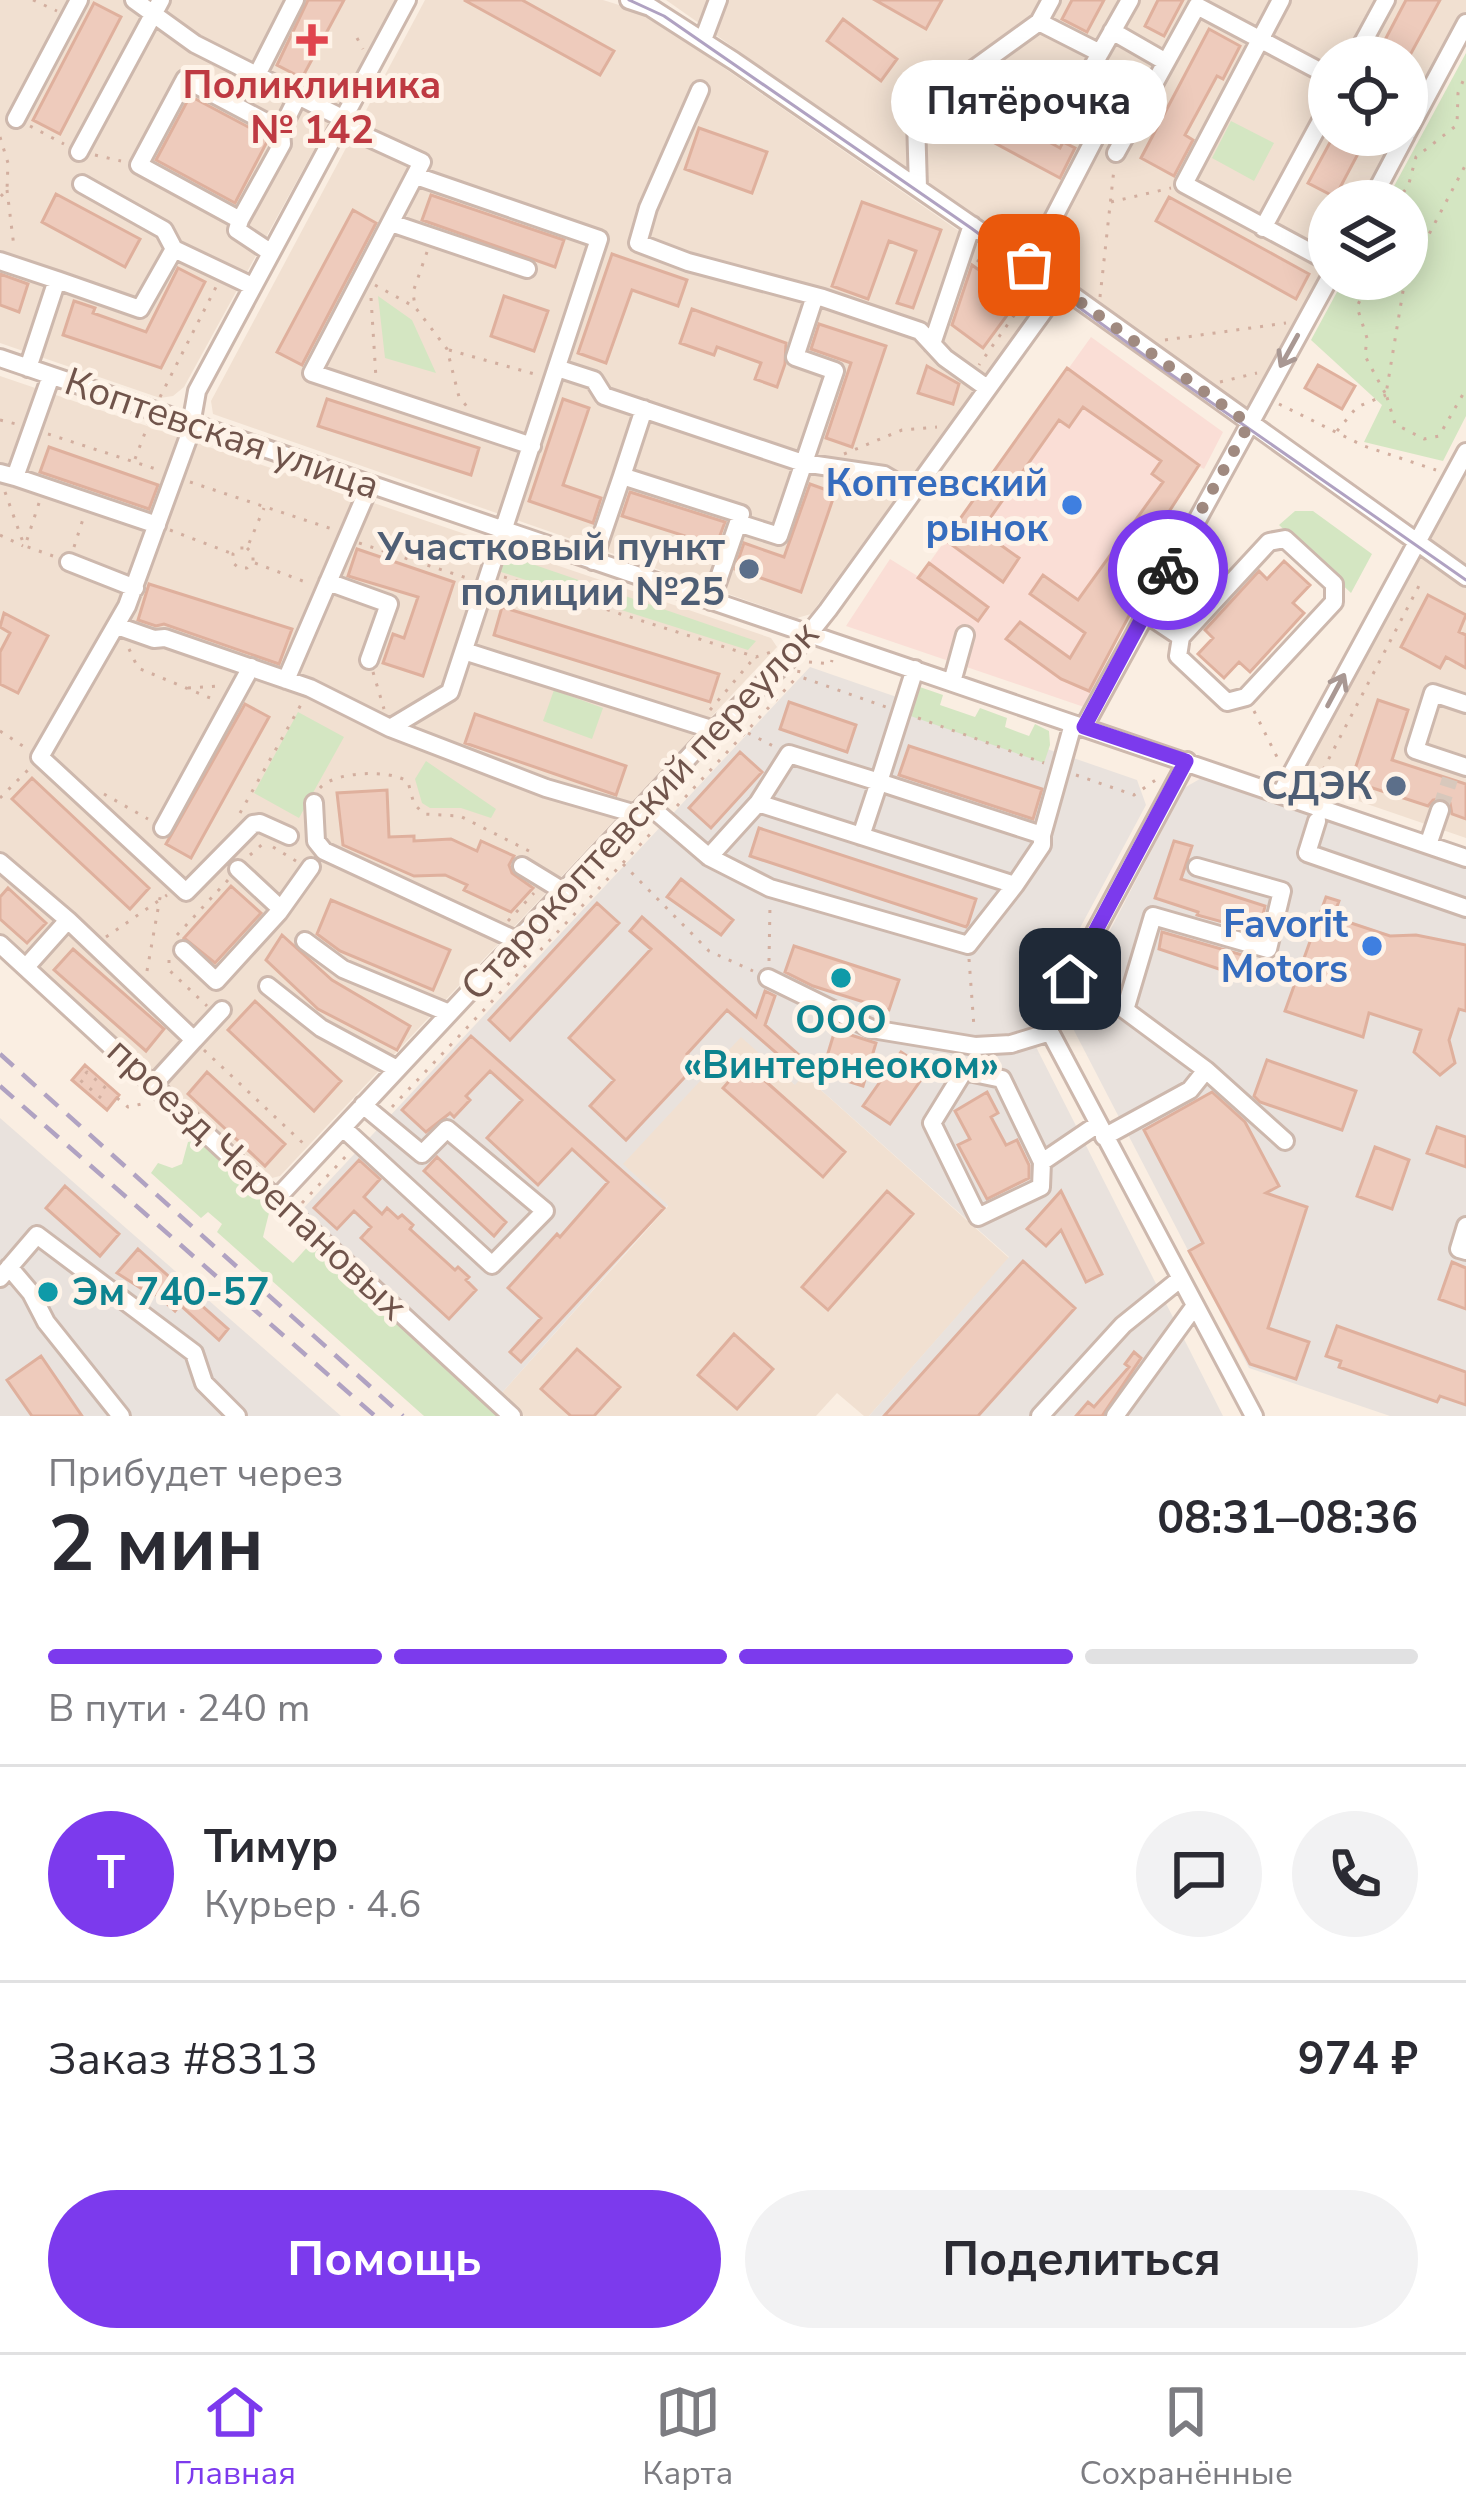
<!DOCTYPE html>
<html lang="ru">
<head>
<meta charset="utf-8">
<style>
  body { margin:0; font-family:"Nunito Sans",sans-serif; background:#f2f2f3; color:#2b2b33; height:100vh; display:flex; flex-direction:column; font-size:45px; white-space:nowrap }
  * { box-sizing:border-box; margin:0 }
  p { font-size:39px; color:#7c7c81 }
  .icon { flex:none; width:66px; height:66px; fill:none; stroke:currentColor; stroke-width:2; stroke-linecap:round; stroke-linejoin:round }
  .map { position:relative; height:1416px; overflow:hidden }
  .drawer { display:flex; flex-direction:column; background:#fff; flex:1 }
  .drawer>* { flex:none }
  .buttons { position:absolute; left:1308px; top:36px; display:grid; gap:24px }
  .buttons a { display:grid; place-items:center; width:120px; height:120px; border-radius:50%; background:#fff; box-shadow:0 6px 30px #0003; font-size:60px }
  .pin { position:absolute; display:grid; place-items:center; width:102px; height:102px; color:#fff; margin:-51px; border-radius:24px; box-shadow:0 6px 18px #0006 }
  .courier { position:absolute; display:grid; place-items:center; width:120px; height:120px; margin:-60px; border:9px solid #7c3aed; border-radius:50%; background:#fff; color:#222; box-shadow:0 3px 15px #0007 }
  .bubble { position:absolute; height:84px; border-radius:42px; background:#fff; box-shadow:0 6px 30px #0003; font-size:39px; font-weight:700; line-height:84px; text-align:center }
  .head em { font-style:normal; font-weight:700 }
  .head div { display:flex; flex-direction:column-reverse }
  .head { display:flex; align-items:center; justify-content:space-between; height:204px; padding:0 48px }
  h1 { font-size:78px; font-weight:700; line-height:90px }
  .bar { display:grid; grid-template-columns:repeat(4,1fr); gap:18px 12px; align-content:center; height:144px; padding:0 48px }
  .bar i { height:15px; border-radius:9px; background:#e1e1e2 }
  .bar .selected { background:#7c3aed }
  .bar p { grid-column:span 4 }
  .line { display:flex; align-items:center; gap:30px; padding:0 48px; border-top:3px solid #e1e1e2 }
  .line div { flex:1 }
  .round { display:grid; place-items:center; flex:none; width:126px; height:126px; border-radius:63px; background:#f2f2f3 }
  .cta { display:flex; gap:24px; margin-top:auto; padding:24px 48px }
  .cta a { flex:1; height:138px; border-radius:72px; background:#7c3aed; color:#fff; font-size:48px; font-weight:700; line-height:138px; text-align:center }
  .cta a+a { background:#f2f2f3; color:#2b2b33 }
  .menu { display:flex; justify-content:space-around; align-items:center; height:168px; border-top:3px solid #e1e1e2; background:#fff; font-size:33px; color:#7c7c81 }
  .menu a { display:grid; justify-items:center; gap:6px }
  .menu .selected { color:#7c3aed }
  .map>svg:first-child { display:block }
  .residential { fill:#f1e0d1 }
  .commercial { fill:#faded6 }
  .industrial { fill:#e9e2dd }
  .green { fill:#d4e6c2 }
  .building { fill:#eecbbc; stroke:#dfb09d; stroke-width:3 }
  .lines { fill:none; stroke-linecap:round; stroke-linejoin:round }
  .minor-tunnel { stroke:#d8c8bc; stroke-width:16; stroke-dasharray:16 8; stroke-linecap:butt }
  .minor-casing { stroke:#cdb8ad; stroke-width:22 }
  .path { stroke:#d2ae9f; stroke-width:3; stroke-dasharray:3 9; stroke-linecap:butt }
  .minor { stroke:#fff; stroke-width:16 }
  .tram { stroke:#b0a2c2; stroke-width:3 }
  .rail { stroke:#b0a2c2; stroke-width:4.5; stroke-dasharray:18 12; stroke-linecap:butt }
  .oneway { stroke:#a99893 }
  .done { stroke:#a08a80; stroke-width:12; stroke-dasharray:0 21.6 }
  .route { stroke:#7c3aed; stroke-width:15 }
  .health-dot { fill:#e0444e; stroke:#fef3e8; stroke-width:4.5 }
  .shop-dot { fill:#3f7fe0; stroke:#fef3e8; stroke-width:4.5 }
  .service-dot { fill:#5c6f8a; stroke:#fef3e8; stroke-width:4.5 }
  .culture-dot { fill:#0f9aa8; stroke:#fef3e8; stroke-width:4.5 }
  .labels { text-anchor:middle; dominant-baseline:central; stroke-width:10; stroke-linejoin:round; paint-order:stroke }
  .health-label { font-size:39px; font-weight:bold; fill:#be3a42; stroke:#fef3e8 }
  .street-label { font-size:39px; fill:#70544b; stroke:#fef3e8 }
  .shop-label { font-size:39px; font-weight:bold; fill:#366cbe; stroke:#fef3e8; text-anchor:end }
  .service-label { font-size:39px; font-weight:bold; fill:#4e5e75; stroke:#fef3e8; text-anchor:end }
  .culture-label { font-size:39px; font-weight:bold; fill:#0d838f; stroke:#fef3e8 }
</style>
</head>
<body>
<div class="map">
<svg width="1466" height="1416" viewBox="0 0 1466 1416">
  <rect width="100%" height="100%" fill="#faeee2"/>
  <path class="residential" d="M0,0H396L184,387L173,396L160,398L0,343Z
    M425,0H603L645,13L1038,286L1036,306L811,614L797,618L213,414L211,401Z
    M666,0H1466V11L1407,121V57H1329V135H1400L1365,201H1329V268L1258,402L1248,409Z
    M0,376L771,638L777,647L280,1176L272,1178L0,935Z
    M1466,465V569L1433,545L1427,534Z
    M1429,558L1466,585V838L1303,782L1301,775L1415,560Z
    M741,1036L794,1084L804,1075L1009,1258L869,1416H864L837,1393L816,1416H524L500,1395L668,1206L622,1164Z"/>
  <path class="commercial" d="M1091,337L1223,432L1204,469L1198,466L1120,588L1139,597L1084,707L846,626L890,559L919,577Z"/>
  <path class="industrial" d="M810,667L1137,780L1146,805L1030,1021L1031,1037L1223,1416H869L1009,1257L804,1075L795,1085L741,1037L623,1164L668,1205L500,1395L300,1212Z
    M1205,776L1466,867V1416H1390L1249,1368L1066,1015L1184,788Z
    M0,1118L341,1416H0Z"/>
  <path class="green" d="M1466,53V416L1443,461L1364,442L1382,405L1311,340L1344,279H1407V201H1386Z
    M1231,121L1274,143L1254,181L1212,158Z
    M378,296L412,320L436,373L385,358Z
    M1295,511H1313L1372,554L1351,593L1279,525Z
    M506,555L756,641L748,650L501,572Z
    M914,685L943,695L940,705L975,717L980,708L1007,718L1005,727L1029,736L1035,724L1049,731L1050,745L1044,763L905,714Z
    M554,690L603,708L592,739L543,721Z
    M298,712L344,737L299,818L254,793Z
    M426,761L496,809L491,818L461,808H430L422,803L415,779Z
    M199,1140L271,1205L263,1237L293,1263L311,1243L499,1416H424L217,1232L222,1224L208,1212L201,1218L151,1173L158,1163L172,1168L182,1164L188,1142Z"/>
  <path class="building" d="M308,0H344L302,78L277,65Z
    M464,0H522L614,51L600,75Z
    M875,0H942L926,29Z
    M1072,0H1104L1087,32L1062,19Z
    M1158,0H1183L1164,36L1145,26Z
    M1406,0H1440L1409,57H1376Z
    M94,3L121,17L60,134L33,120Z
    M843,19L897,59L881,81L827,41Z
    M1209,29L1240,46L1223,79L1217,76L1185,135L1193,140L1174,176L1141,158Z
    M190,96L269,138L235,203L156,160Z
    M992,103L1008,112L1005,118L1060,148L1063,142L1075,148L1060,178L976,133Z
    M699,128L767,152L752,193L685,169Z
    M1334,135H1368L1335,197L1308,183Z
    M56,194L140,239L125,267L42,222Z
    M431,195L564,240L555,267L422,220Z
    M1169,197L1309,274L1296,299L1156,221Z
    M862,202L941,230L913,308L897,303L916,251L889,241L868,299L832,286Z
    M353,210L376,223L302,365L277,352Z
    M612,254L687,280L678,306L632,290L606,363L578,353Z
    M972,265L1019,299L983,348L952,325Z
    M178,268L205,282L161,368L63,335L74,301L95,308L93,313L146,332Z
    M0,274L28,284L19,312L0,305Z
    M504,296L548,311L534,351L491,336Z
    M692,309L786,343L785,364L777,387L755,379L761,363L717,347L714,355L680,343Z
    M819,324L886,346L852,447L826,438L851,363L811,349Z
    M1318,365L1355,386L1342,409L1305,388Z
    M927,366L959,384L953,404L918,393Z
    M1067,368L1199,465L1120,588L1139,597L1089,691L1061,679L1006,639L1020,622L1070,658L1085,633L1030,594L1043,575L1078,600L1163,482L1152,474L1161,461L1083,407L1069,427L1059,420L981,531L1019,558L1003,582L945,540Z
    M327,399L479,448L471,475L318,426Z
    M563,399L589,408L563,485L601,498L593,523L529,501Z
    M49,447L158,485L149,509L40,472Z
    M810,484L835,493L801,592L735,569L744,543L784,557Z
    M630,492L725,522L716,546L622,516Z
    M357,549L454,582L423,676L383,663L393,634L404,638L418,597L348,576Z
    M1284,561L1310,585L1293,603L1304,613L1250,672L1239,662L1224,678L1198,654L1213,638L1205,630L1259,571L1267,579Z
    M929,563L988,607L978,621L918,578Z
    M149,584L292,629L279,664L164,624L156,626L138,620Z
    M1428,595L1466,615L1459,632L1466,635V668L1446,657L1440,668L1401,647Z
    M502,607L719,674L710,702L494,635Z
    M4,613L48,636L18,693L0,684V652L10,633L0,627Z
    M1378,700L1408,710L1392,760L1466,784V819L1452,814L1450,803L1443,798L1433,800L1428,806L1351,781Z
    M789,702L856,725L847,752L780,729Z
    M245,704L269,717L191,858L166,844Z
    M475,714L626,766L616,795L465,743Z
    M909,746L1042,789L1033,819L899,775Z
    M740,752L762,772L711,828L689,808Z
    M32,778L149,888L130,909L12,799Z
    M387,790L389,837L414,836V841L451,839L477,851L481,841L514,856L509,865L512,873L533,888L511,912L464,890L467,885L445,875L414,876L343,845L337,793Z
    M759,828L976,899L968,924L966,927L750,856Z
    M1174,841L1192,846L1181,879L1265,906L1259,932L1197,915L1198,912L1155,898Z
    M681,879L733,920L721,935L667,897Z
    M231,886L261,913L215,963L184,938Z
    M8,888L46,923L27,943L0,919V897Z
    M1326,897L1339,901L1333,917L1390,936L1416,935L1466,945V1011L1459,1009L1449,1040L1455,1063L1440,1075L1414,1052L1421,1030L1369,1013L1363,1037L1285,1011Z
    M331,900L450,950L433,990L340,951L317,934Z
    M597,903L619,923L510,1040L489,1020Z
    M642,917L756,1017L765,991L775,996L765,1025L807,1062L798,1072L727,1010L687,1054L697,1064L626,1140L590,1106L614,1080L569,1038L651,949L630,931Z
    M1162,932L1253,958L1246,978L1159,949Z
    M282,935L332,980L410,1026L397,1050L318,1009L266,960Z
    M794,946L899,980L889,1010L813,986L785,972Z
    M73,949L164,1029L146,1051L54,970Z
    M255,1001L341,1081L314,1111L228,1030Z
    M835,1030L876,1043L863,1086L822,1073Z
    M471,1036L664,1208L521,1362L510,1352L541,1318L508,1288L557,1234L560,1237L608,1182L572,1149L538,1185L487,1138L522,1100L490,1071L466,1096L470,1100L454,1117L450,1113L426,1132L402,1110Z
    M901,1052L928,1070L890,1124L863,1106Z
    M1267,1060L1356,1091L1342,1130L1260,1102L1254,1096Z
    M745,1063L845,1152L823,1177L723,1088Z
    M85,1065L119,1095L107,1110L72,1080Z
    M207,1072L285,1144L265,1166L188,1094Z
    M987,1092L998,1113L991,1117L1006,1145L1017,1140L1029,1165V1178L987,1199L958,1145L970,1139L955,1111Z
    M1212,1092L1245,1122L1279,1186L1266,1193L1307,1207L1268,1328L1309,1342L1296,1379L1250,1364L1189,1251L1203,1243L1144,1130Z
    M1437,1127L1466,1137V1167L1427,1153Z
    M1375,1147L1409,1160L1392,1209L1357,1196Z
    M437,1157L506,1222L494,1236L424,1171Z
    M359,1160L380,1179L364,1197L382,1214L387,1208L398,1218L402,1215L413,1225L410,1229L455,1270L458,1267L469,1277L466,1280L476,1290L449,1319L361,1238L371,1227L354,1211L337,1229L314,1208Z
    M65,1186L119,1234L100,1256L46,1208Z
    M887,1191L913,1214L828,1310L802,1287Z
    M1061,1191L1102,1274L1086,1282L1061,1230L1046,1246L1027,1229Z
    M138,1249L228,1329L219,1340L180,1305L175,1311L156,1294L153,1296L117,1273Z
    M1023,1261L1075,1308L978,1416H884Z
    M1452,1262L1466,1268V1309L1439,1299Z
    M1337,1326L1466,1372V1405L1440,1396L1437,1402L1339,1367L1341,1361L1326,1356Z
    M734,1334L773,1369L737,1409L698,1375Z
    M577,1349L620,1387L594,1416H571L541,1389Z
    M1134,1352L1141,1358L1102,1416H1076L1088,1402L1094,1407L1129,1367L1125,1364Z
    M41,1356L82,1416H32L7,1380Z"/>
  <g class="lines">
    <path class="minor-tunnel" d="M1440,810L1450,779"/>
    <defs>
      <path id="minor" d="M134,0L195,44L342,118
        M629,0L650,7L734,61L1061,287L1466,577
        M1051,0L1039,22L1100,53L1130,0
        M1281,0L1184,184L1329,262
        M1112,31L1166,62
        M703,40L718,0
        M1355,57L1386,0
        M256,77L295,0
        M700,90L648,208L638,243L688,262L823,298L920,331L945,358L987,388
        M16,119L79,0
        M339,124L422,162L312,373L532,446
        M1407,133L1466,23
        M79,152L161,0
        M1116,153L1197,6L1329,76
        M82,184L164,230L174,249L252,286
        M918,188L916,119L938,95L1039,22
        M1371,201L1406,135
        M240,220L282,144L281,130L297,98
        M391,223L527,269
        M1263,228L1329,106
        M270,252L237,230L240,220L139,165L185,79L281,130
        M0,261L57,280
        M1029,265L1096,136L1065,117L1100,53
        M932,344L972,225
        M0,358L1466,858
        M28,368L57,280L140,309L174,249
        M557,368L594,380L604,396L803,463L884,475L913,492
        M0,473L15,477L51,376
        M622,476L644,409
        M15,477L157,525
        M738,523L779,536L835,371L795,357L815,296
        M593,561L622,476L741,514L711,601
        M69,562L135,588
        M328,582L389,604L369,660
        M1145,613L1181,637L1269,542L1285,539L1334,584V602L1246,697L1227,702L1178,656L1181,637
        M117,626L154,639L165,638L310,688L390,728L450,692L599,239L416,176
        M464,651L714,730
        M915,669L879,782L1042,835
        M286,680L370,485
        M952,682L965,635
        M1466,704L1433,693L1415,750L1466,767
        M1084,727L1329,279
        M390,728L546,788L636,814
        M1187,761L1051,1014L1050,1032L1254,1416
        M1281,793L1466,452
        M314,803L316,841L324,851L518,941
        M646,803L709,857L758,803L1015,885L1042,845V835L1073,724
        M758,803L789,754L879,782L861,836
        M1317,821L1307,853L1466,908
        M163,828L251,667
        M289,836L260,823L253,824L186,892L40,757L127,606L189,436L197,391L407,0
        M1428,845L1440,810
        M709,857L770,888L968,945L1015,885
        M0,862L68,920L26,967
        M522,866L563,891
        M238,869L281,909
        M68,920L194,1040L155,1083
        M305,941L343,969L449,1013
        M0,944L512,1416
        M183,950L216,981L279,912L311,867
        M768,978L872,1029L975,1046L1011,1044L1050,1032
        M268,986L321,1028L397,1069
        M194,1040L222,1010
        M1206,1070L1285,1141
        M343,1128L492,1265L545,1211L447,1129L422,1154L363,1105
        M1104,1137L1190,1090L1206,1070L1125,1010L1153,916L1268,949L1282,891L1197,867
        M1042,1162L1002,1079L964,1071L932,1123L978,1217L1041,1187L1042,1162L1098,1124
        M278,1197L714,730L788,660L828,610L1061,287
        M1466,1226L1459,1249L1466,1251
        M9,1267L31,1293L46,1322L121,1416
        M0,1278L37,1235L194,1353L204,1383L237,1416
        M1040,1416L1123,1325L1180,1279
        M1115,1416L1194,1307"/>
    </defs>
    <use href="#minor" class="minor-casing"/>
    <path class="path" d="M33,0L57,11
      M357,38L363,49
      M379,85L385,100
      M30,126L64,144
      M0,137L8,163L7,190L0,197
      M95,155L121,161
      M7,190L14,247
      M1395,201L1408,187L1416,157L1457,125L1458,93L1466,74
      M1111,202L1171,188
      M427,252L413,292L415,307L447,349L459,397L469,409
      M977,260L1027,297L979,365
      M1407,276L1466,164
      M1369,279L1357,307L1367,338L1365,356L1385,393
      M1405,279L1386,394L1395,424L1424,439L1439,436L1466,389
      M375,285L413,306
      M1100,297L1114,169
      M371,298L376,378
      M1165,340L1286,323
      M449,350L538,375
      M1220,382L1257,373
      M160,397L216,287
      M1279,404L1364,446L1436,470
      M0,420L16,424
      M1337,431L1357,407L1386,395
      M48,434L159,470
      M844,454L902,430L937,427
      M135,459L148,425
      M190,482L335,530
      M5,492L24,545
      M39,503L25,546L53,556
      M170,530L233,554
      M0,535L23,546
      M359,543L470,579
      M74,547L84,516
      M247,548L253,554V562L247,568H239L233,563V554L238,548H247L264,508
      M255,563L308,583
      M504,577L756,657L774,651
      M129,649L138,668L215,700
      M809,662L831,664L832,660
      M799,670L798,676L886,707
      M373,672L384,709
      M188,688L220,686
      M710,710L754,658
      M1254,711L1279,761
      M918,718L1044,763
      M0,731L29,750
      M748,733L777,748
      M1076,775L1134,795L1160,777
      M320,788C335,771 391,769 408,782L414,804L424,814L460,816L531,852
      M1312,791L1422,580
      M104,794L148,819
      M0,798L31,767
      M677,806L797,677
      M240,813L303,701
      M273,847L296,861
      M250,855L265,842
      M623,864L709,951L753,971
      M508,921L534,893
      M177,935L228,880
      M106,937L167,895
      M969,959L974,1027
      M169,960V970L207,1006
      M769,961L770,905
      M147,971L161,892
      M204,1050L306,1146
      M101,1098L80,1080L87,1072L110,1092
      M117,1098L128,1107L146,1103
      M392,1107L654,830
      M302,1203L349,1153"/>
    <use href="#minor" class="minor"/>
    <path class="tram" d="M629,0L664,16L971,228L1159,366L1466,580"/>
    <path class="rail" d="M0,1054L403,1416
      M0,1086L375,1416"/>
  </g>
  <defs><path id="oneway-shaft" d="M-6 0H5M1.5-3L5.5 0L1.5 3" fill="none" stroke-width="1.6" stroke-linecap="round" stroke-linejoin="round" transform="scale(3)"/></defs>
  <g class="oneway">
    <use href="#oneway-shaft" transform="translate(1289 351) rotate(119)"/>
    <use href="#oneway-shaft" transform="translate(1336 690) rotate(-62)"/>
  </g>
  <g class="lines">
    <path class="done" d="M1029,265L1249,424L1168,570"/>
    <path class="route" d="M1070,979L1186,761L1084,727L1168,570"/>
  </g>
  <path class="health-dot" d="M306 22h12v12h12v12h-12v12h-12v-12h-12v-12h12z"/>
  <g class="shop-dot">
    <circle cx="1072" cy="505" r="12"/>
    <circle cx="1372" cy="946" r="12"/>
  </g>
  <g class="service-dot">
    <circle cx="749" cy="569" r="12"/>
    <circle cx="1396" cy="786" r="12"/>
  </g>
  <g class="culture-dot">
    <circle cx="841" cy="978" r="12"/>
    <circle cx="48" cy="1292" r="12"/>
  </g>
  <g class="labels">
    <g class="health-label">
      <text x="312" y="85">Поликлиника<tspan x="312" dy="45">№ 142</tspan></text>
    </g>
    <g class="street-label">
      <text transform="translate(222 434) rotate(19)">Коптевская улица</text>
      <text transform="translate(640 811) rotate(-47)">Старокоптевский переулок</text>
      <text transform="translate(257 1179) rotate(43)">проезд Черепановых</text>
    </g>
    <g class="shop-label">
      <text x="1048" y="483">Коптевский<tspan x="1048" dy="45">рынок</tspan></text>
      <text x="1348" y="924">Favorit<tspan x="1348" dy="45">Motors</tspan></text>
    </g>
    <g class="service-label">
      <text x="725" y="547">Участковый пункт<tspan x="725" dy="45">полиции №25</tspan></text>
      <text x="1372" y="786">СДЭК</text>
    </g>
    <g class="culture-label">
      <text x="841" y="1020">ООО<tspan x="841" dy="45">«Винтернеоком»</tspan></text>
      <text x="72" y="1292" text-anchor="start">Эм 740-57</text>
    </g>
  </g>
</svg>
<div class="buttons">
<a><svg class="icon" aria-label="locate" viewBox="0 0 24 24"><circle cx="12" cy="12" r="6"/><path d="M12 2v4M12 18v4M2 12h4M18 12h4"/></svg></a>
<a><svg class="icon" aria-label="layers" viewBox="0 0 24 24"><path d="M12 4l9 5-9 5-9-5zM3 14l9 5 9-5"/></svg></a>
</div>
<div class="pin" style="left:1029px;top:265px;background:#ea580c"><svg class="icon" aria-label="bag" viewBox="0 0 24 24"><path d="M5 8h14l-1 12H6zM9 8a3 3 0 0 1 6 0"/></svg></div>
<div class="pin" style="left:1070px;top:979px;background:#1f2937"><svg class="icon" aria-label="home" viewBox="0 0 24 24"><path d="M3 11l9-7 9 7M6 9v11h12V9"/></svg></div>
<div class="courier" style="left:1168px;top:570px"><svg class="icon" aria-label="bike" viewBox="0 0 24 24"><circle cx="6" cy="16" r="4"/><circle cx="18" cy="16" r="4"/><path d="M6 16l4-8h5l3 8M10 8l3 8H6M13 5h3"/></svg></div>
<div class="bubble" style="left:891px;top:60px;width:276px">Пятёрочка</div>
</div>
<section class="drawer">
<div class="head"><div><h1>2 мин</h1><p>Прибудет через</p></div><em>08:31–08:36</em></div>
<div class="bar"><i class="selected"></i><i class="selected"></i><i class="selected"></i><i></i><p>В пути · 240 m</p></div>
<div class="line" style="height:216px"><b class="round" style="background:#7c3aed;color:#fff">Т</b><div><b>Тимур</b><p>Курьер · 4.6</p></div><a class="round"><svg class="icon" aria-label="chat" viewBox="0 0 24 24"><path d="M4 5h16v11H9l-5 4z"/></svg></a><a class="round"><svg class="icon" aria-label="phone" viewBox="0 0 24 24"><path d="M5 4h4l2 5-3 2q2 4 5 5l2-3 5 2v4C11 20 4 13 5 4z"/></svg></a></div>
<div class="line" style="height:156px"><div>Заказ #8313</div><b>974 ₽</b></div>
<div class="cta"><a>Помощь</a><a>Поделиться</a></div>
</section>
<nav class="menu">
<a class="selected"><svg class="icon" aria-label="home" viewBox="0 0 24 24"><path d="M3 11l9-7 9 7M6 9v11h12V9"/></svg>Главная</a>
<a><svg class="icon" aria-label="map" viewBox="0 0 24 24"><path d="M3 6l6-2 6 2 6-2v14l-6 2-6-2-6 2zM9 4v14M15 6v14"/></svg>Карта</a>
<a><svg class="icon" aria-label="saved" viewBox="0 0 24 24"><path d="M7 4h10v16l-5-4-5 4z"/></svg>Сохранённые</a>
</nav>
</body>
</html>
